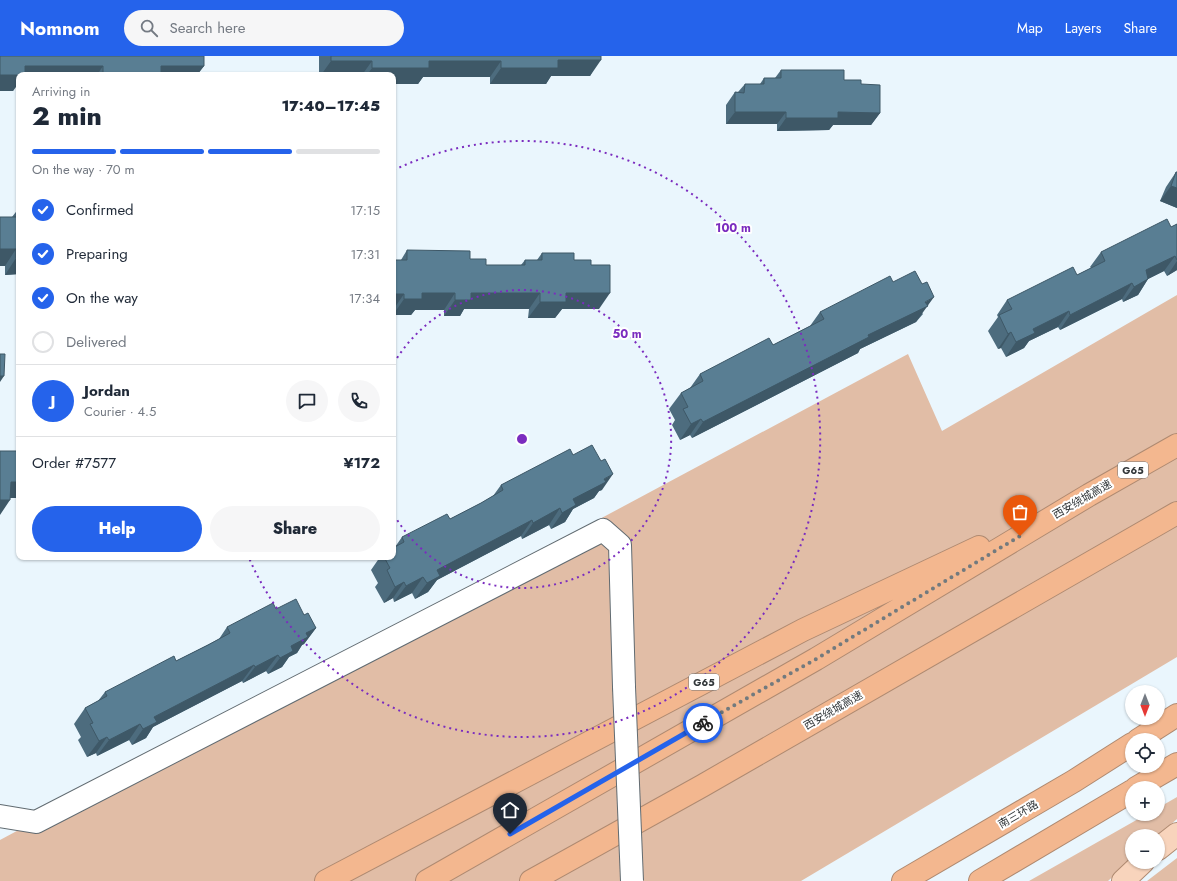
<!DOCTYPE html>
<html lang="en">
<head>
<meta charset="utf-8">
<style>
  body { margin:0; font-family:Jost,"Noto Sans SC",sans-serif; background:#f6f6f7; color:#1f2937; height:100vh; display:flex; flex-direction:column; font-size:15px; white-space:nowrap }
  * { box-sizing:border-box; margin:0 }
  p { font-size:13px; color:#747a83 }
  .icon { flex:none; width:22px; height:22px; fill:none; stroke:currentColor; stroke-width:2; stroke-linecap:round; stroke-linejoin:round }
  .map { position:relative; flex:1; overflow:hidden }
  .drawer { position:absolute; left:16px; top:16px; width:380px; height:488px; display:flex; flex-direction:column; background:#fff; border-radius:8px; box-shadow:0 1px 3px #0004 }
  .drawer>* { flex:none }
  .needle { width:26px; rotate:180deg }
  .tools { position:absolute; left:1125px; top:629px; display:grid; gap:8px }
  .tools a { display:grid; place-items:center; width:40px; height:40px; border-radius:50%; background:#fff; box-shadow:0 1px 3px #0004; font-size:20px }
  .pin { position:absolute; display:grid; place-items:center; width:34px; height:34px; color:#fff; margin:-41px -17px; border-radius:50% 50% 50% 0; rotate:-45deg; box-shadow:0 0 4px #0007 }
  .pin .icon { rotate:45deg }
  .courier { position:absolute; display:grid; place-items:center; width:40px; height:40px; margin:-20px; border:3px solid #2563eb; border-radius:50%; background:#fff; color:#222; box-shadow:0 1px 5px #0007 }
  .head em { font-style:normal; font-weight:800 }
  .head div { display:flex; flex-direction:column-reverse }
  .head { display:flex; align-items:center; justify-content:space-between; height:68px; padding:0 16px }
  h1 { font-size:26px; font-weight:800; line-height:30px }
  .bar { display:grid; grid-template-columns:repeat(4,1fr); gap:6px 4px; align-content:center; height:48px; padding:0 16px }
  .bar i { height:5px; border-radius:3px; background:#e0e1e3 }
  .bar .selected { background:#2563eb }
  .bar p { grid-column:span 4 }
  .line { display:flex; align-items:center; gap:10px; padding:0 16px; border-top:1px solid #e0e1e3 }
  .line div { flex:1 }
  .round { display:grid; place-items:center; flex:none; width:42px; height:42px; border-radius:21px; background:#f6f6f7 }
  ol { padding:0 16px; list-style:none }
  li { display:flex; align-items:center; gap:12px; height:44px }
  li p { margin-inline-start:auto }
  li .icon { padding:4px; border-radius:50%; background:#2563eb; color:#fff; stroke-width:4 }
  li:last-child { color:#747a83 }
  li i { width:22px; height:22px; border:2px solid #e0e1e3; border-radius:50% }
  .button { display:flex; gap:8px; margin-top:auto; padding:8px 16px }
  .button a { flex:1; height:46px; border-radius:24px; background:#2563eb; color:#fff; font-size:16px; font-weight:800; line-height:46px; text-align:center }
  .button a+a { background:#f6f6f7; color:#1f2937 }
  header { display:flex; align-items:center; gap:24px; box-sizing:border-box; height:56px; padding:0 20px; background:#2563eb; color:#fff }
  header strong { font-size:19px }
  nav { display:flex; gap:22px; margin-inline-start:auto; font-size:14px }
  .search { width:280px; height:36px; background:#f6f6f7; display:flex; align-items:center; gap:10px; box-sizing:border-box; padding:0 14px; border-radius:22px; color:#747a83; font-size:15px }
  .map>svg:first-child { display:block }
  .green { fill:#e1bda6 }
  .lines { fill:none; stroke-linecap:round; stroke-linejoin:round }
  .minor-casing { stroke:#616b71; stroke-width:24 }
  .major-casing { stroke:#af8a71; stroke-width:24 }
  .highway-casing { stroke:#af8a71; stroke-width:24 }
  .minor { stroke:#fff; stroke-width:22 }
  .major { stroke:#f8d4bc; stroke-width:22 }
  .highway { stroke:#f3b78f; stroke-width:22 }
  .minor-bridge-casing { stroke:#616b71; stroke-width:24; stroke-linecap:butt }
  .minor-bridge { stroke:#fff; stroke-width:22 }
  .wall { fill:#4d6c7e }
  .shaded-wall { fill:#3e5867 }
  .building { fill:#597e93; stroke:#3e5867 }
  .done { stroke:#727a7e; stroke-width:4; stroke-dasharray:0 7.2 }
  .route { stroke:#2563eb; stroke-width:5 }
  .ring { fill:none; stroke:#7b2cbf; stroke-width:2; stroke-dasharray:2 4 }
  .labels { text-anchor:middle; dominant-baseline:central; stroke-width:4; stroke-linejoin:round; paint-order:stroke }
  .shield { fill:#fff; stroke:#707375; stroke-width:1 }
  .shield-label { font-size:10px; font-weight:bold; fill:#32373a }
  .street-label { font-size:11px; fill:#32373a; stroke:#fff }
  .centre { fill:#7b2cbf; stroke:#fff; stroke-width:2 }
  .ring-label { font-size:12px; text-anchor:middle; font-weight:bold; fill:#7b2cbf; stroke:#fff; stroke-width:4; stroke-linejoin:round; paint-order:stroke }
</style>
</head>
<body>
<header>
<strong>Nomnom</strong>
<div class="search"><svg class="icon" aria-label="search" viewBox="0 0 24 24"><circle cx="10" cy="10" r="6"/><path d="M15 15l6 6"/></svg>Search here</div>
<nav><a>Map</a><a>Layers</a><a>Share</a></nav>
</header>
<div class="map">
<svg width="1177" height="825" viewBox="0 0 1177 825">
  <rect width="100%" height="100%" fill="#eaf6fd"/>
  <path class="green" d="M1177,239V601L801,825H0V784L908,298L942,375Z
    M1177,741V763L1157,780H1132V803L1108,825H1029L1147,758H1158V752Z
    M1177,802V825H1147Z"/>
  <g class="lines">
    <defs>
      <path id="minor" d="M0,760L36,766L603,474L620,489L624,631"/>
      <path id="major" d="M1158,793L1177,778
        M1123,825L1143,806"/>
      <path id="highway" d="M1138,684L1177,659
        M1136,732L1177,708
        M326,825L803,574L979,491
        M427,825L816,603L1089,439L1177,389
        M531,825L702,730L1177,457
        M903,825L1074,725L1132,688
        M980,825L1132,735"/>
    </defs>
    <use href="#minor" class="minor-casing"/>
    <use href="#major" class="major-casing"/>
    <use href="#highway" class="highway-casing"/>
    <use href="#minor" class="minor"/>
    <use href="#major" class="major"/>
    <use href="#highway" class="highway"/>
    <defs>
      <path id="minor-bridge" d="M624,631L632,825"/>
    </defs>
    <use href="#minor-bridge" class="minor-bridge-casing"/>
    <use href="#minor-bridge" class="minor-bridge"/>
  </g>
  <path class="wall" d="M0,0L204,10L197,19H19L13,35H0Z
    M319,0H601L590,20H551L546,28H490V21H423L418,28H393V19H319Z
    M781,14L844,24L861,28L880,57L871,69H833L829,74L777,75V68H726V49L735,36H738L745,28H760L764,22H775Z
    M1176,116L1177,152L1160,145L1166,131Z
    M19,152V218L5,219V210H0L12,161Z
    M1177,168V214L1167,220L1164,215L1148,223L1138,239L1123,246L1122,243L1060,274L1058,271L1029,285L1024,292L1006,301L1001,292L998,293L988,275L998,261L997,259L1007,244L1077,219L1091,212L1090,211L1101,196L1171,171Z
    M407,194L470,203L486,209H521L525,204H537L542,197L574,204L591,209L599,253H562L555,262H528L529,253H464L460,260H444V254H415L411,259H393V204H401Z
    M893,226L923,258L916,266L860,293L858,297L692,382L690,379L680,384L672,369L675,364L669,353L681,337L690,332L700,318L773,289L810,270L820,256Z
    M573,399L602,434L599,435L594,442L573,453L565,466L551,473L549,469L522,483L521,480L437,524L428,536L415,543L412,537L394,546L393,542L384,547L375,531L378,527L371,514L380,501H393L395,491L402,481L450,463L481,447L493,440L501,429Z
    M276,553L304,559L316,572L304,588L302,589L297,597L289,601L282,611L268,618L266,615L243,627L242,625L153,671L146,682L132,689L129,684L97,700L96,697L87,701L78,684L81,681L74,668L85,652L98,645L105,636L176,605L219,583L227,571Z"/>
  <path class="shaded-wall" d="M558,4H601L590,20H551L546,28H490L501,12Z
    M331,5H372L362,19H321Z
    M429,5H501L490,21H423L418,28H393V19H367L372,12Z
    M25,10H103L97,19H19V27L13,35H0V19Z
    M161,10H204L197,19H102L103,18Z
    M735,56H786L777,68H726Z
    M838,56L880,57L871,69H833L829,74L777,75L786,62Z
    M1171,130L1177,132V152L1160,145Z
    M0,193H16L5,210H0Z
    M1175,200L1164,215L1136,229L1146,214Z
    M16,202H19V218L5,219Z
    M1177,205V214L1167,220Z
    M1148,223L1138,239L1123,246L1134,231Z
    M1132,227L1122,243L1060,274L1070,259Z
    M422,237H455L444,254H415L411,259H393L404,243Z
    M471,237H540L529,253H464L460,260H444L455,244Z
    M566,237H610L599,253H562L555,262H528L540,246Z
    M393,238H404L393,254Z
    M934,241L916,266L860,293L858,297L692,382L703,366L868,279Z
    M1069,255L1058,271L1029,285L1024,292L1006,301L1016,286L1033,273Z
    M1011,276L1001,292L998,293L1008,278Z
    M0,320H4L0,326Z
    M701,363L690,379L680,384L691,368Z
    M613,418L602,434L599,435L594,442L573,453L565,466L551,473L562,457L573,443L604,423Z
    M11,426H19V442H0Z
    M0,444H10L0,459Z
    M560,452L549,469L522,483L533,467Z
    M532,464L521,480L437,524L428,536L415,543L427,527L437,514Z
    M423,521L412,537L394,546L406,530Z
    M404,526L393,542L384,547L395,531Z
    M316,572L304,588L302,589L297,597L289,601L282,611L268,618L280,602L291,590L306,577Z
    M278,599L266,615L243,627L255,611Z
    M254,609L242,625L153,671L146,682L132,689L143,673L154,661Z
    M140,668L129,684L97,700L109,684Z
    M107,681L96,697L87,701L99,685Z"/>
  <path class="building" d="M0,0H204V10H161V18H103V10H25V19H0Z
    M331,0H601V4H558V12H501V5H429V12H372V5H331Z
    M781,14H844V24H861V28L880,29V57L838,56V62H786V56H735V36L744,37L745,28H764V22H781Z
    M1176,116H1177V132L1171,130Z
    M19,152V202H16V193H0V161H19Z
    M1167,163L1171,171L1177,168V204L1175,200L1146,214L1148,223L1134,231L1132,227L1070,259L1069,255L1033,273L1035,277L1016,286L1011,276L1008,278L999,259L1012,253L1007,244L1073,211L1077,219L1105,205L1101,196Z
    M407,194L470,195V203H486V209H525V204H542V197H574V204H591V209H610V237H566V246H540V237H471V244H455V237H422V243H404V238H393V204H407Z
    M915,215L922,228L927,226L934,241L925,246L928,250L868,279L869,281L703,366L701,363L691,368L683,353L688,351L681,337L703,325L700,318L769,282L773,289L824,263L820,256L890,220L893,226Z
    M0,298H5L4,320H0Z
    M592,389L601,405L605,403L613,418L604,423L606,426L573,443L576,449L562,457L560,452L533,467L532,464L437,514L440,520L427,527L423,521L406,530L404,526L395,531L387,514L390,512L384,501H393V492L404,486L402,481L447,458L450,463L481,447L503,434L501,429L570,393L573,399Z
    M0,395H19V426H11L10,444H0Z
    M296,543L304,559L308,557L316,572L306,577L308,581L291,590L293,595L280,602L278,599L255,611L254,609L154,661L157,666L143,673L140,668L109,684L107,681L99,685L90,668L93,667L85,652L107,640L105,636L174,600L176,605L208,589L230,577L227,571L273,547L276,553Z"/>
  <g class="lines">
    <path class="done" d="M703,667L816,603L1020,480"/>
    <path class="route" d="M510,778L703,667"/>
  </g>
  <g class="ring">
    <path d="M394 307A149 149 0 1 1 394 459"/>
    <path d="M394 114A298 298 0 1 1 249 502"/>
  </g>
  <g class="labels">
    <g class="shield">
      <rect x="1118" y="406" width="30" height="16" rx="3"/>
      <rect x="689" y="618" width="30" height="16" rx="3"/>
    </g>
    <g class="shield-label">
      <text x="1133" y="414">G65</text>
      <text x="704" y="626">G65</text>
    </g>
    <g class="street-label">
      <text transform="translate(1082 443) rotate(-30)">西安绕城高速</text>
      <text transform="translate(833 654) rotate(-30)">西安绕城高速</text>
      <text transform="translate(1018 758) rotate(-30)">南三环路</text>
    </g>
  </g>
  <circle cx="522" cy="383" r="6" class="centre"/>
  <g class="ring-label">
    <text x="733" y="176">100 m</text>
    <text x="627" y="282">50 m</text>
  </g>
</svg>
<div class="tools">
<a><svg class="needle" viewBox="-14 -14 28 28"><path d="M0-13l5 13h-10z" fill="#e53935"/><path d="M0 13l5-13h-10z" fill="#747a83"/></svg></a>
<a><svg class="icon" aria-label="locate" viewBox="0 0 24 24"><circle cx="12" cy="12" r="6"/><path d="M12 2v4M12 18v4M2 12h4M18 12h4"/></svg></a>
<a>+</a>
<a>−</a>
</div>
<div class="pin" style="left:1020px;top:480px;background:#ea580c"><svg class="icon" aria-label="bag" viewBox="0 0 24 24"><path d="M5 8h14l-1 12H6zM9 8a3 3 0 0 1 6 0"/></svg></div>
<div class="pin" style="left:510px;top:778px;background:#1f2937"><svg class="icon" aria-label="home" viewBox="0 0 24 24"><path d="M3 11l9-7 9 7M6 9v11h12V9"/></svg></div>
<div class="courier" style="left:703px;top:667px"><svg class="icon" aria-label="bike" viewBox="0 0 24 24"><circle cx="6" cy="16" r="4"/><circle cx="18" cy="16" r="4"/><path d="M6 16l4-8h5l3 8M10 8l3 8H6M13 5h3"/></svg></div>
<section class="drawer">
<div class="head"><div><h1>2 min</h1><p>Arriving in</p></div><em>17:40–17:45</em></div>
<div class="bar"><i class="selected"></i><i class="selected"></i><i class="selected"></i><i></i><p>On the way · 70 m</p></div>
<ol>
<li><svg class="icon" aria-label="check" viewBox="0 0 24 24"><path d="M5 12l5 5 9-10"/></svg>Confirmed<p>17:15</p></li>
<li><svg class="icon" aria-label="check" viewBox="0 0 24 24"><path d="M5 12l5 5 9-10"/></svg>Preparing<p>17:31</p></li>
<li><svg class="icon" aria-label="check" viewBox="0 0 24 24"><path d="M5 12l5 5 9-10"/></svg>On the way<p>17:34</p></li>
<li><i></i>Delivered</li>
</ol>
<div class="line" style="height:72px"><b class="round" style="background:#2563eb;color:#fff">J</b><div><b>Jordan</b><p>Courier · 4.5</p></div><a class="round"><svg class="icon" aria-label="chat" viewBox="0 0 24 24"><path d="M4 5h16v11H9l-5 4z"/></svg></a><a class="round"><svg class="icon" aria-label="phone" viewBox="0 0 24 24"><path d="M5 4h4l2 5-3 2q2 4 5 5l2-3 5 2v4C11 20 4 13 5 4z"/></svg></a></div>
<div class="line" style="height:52px"><div>Order #7577</div><b>¥172</b></div>
<div class="button"><a>Help</a><a>Share</a></div>
</section>
</div>
</body>
</html>
